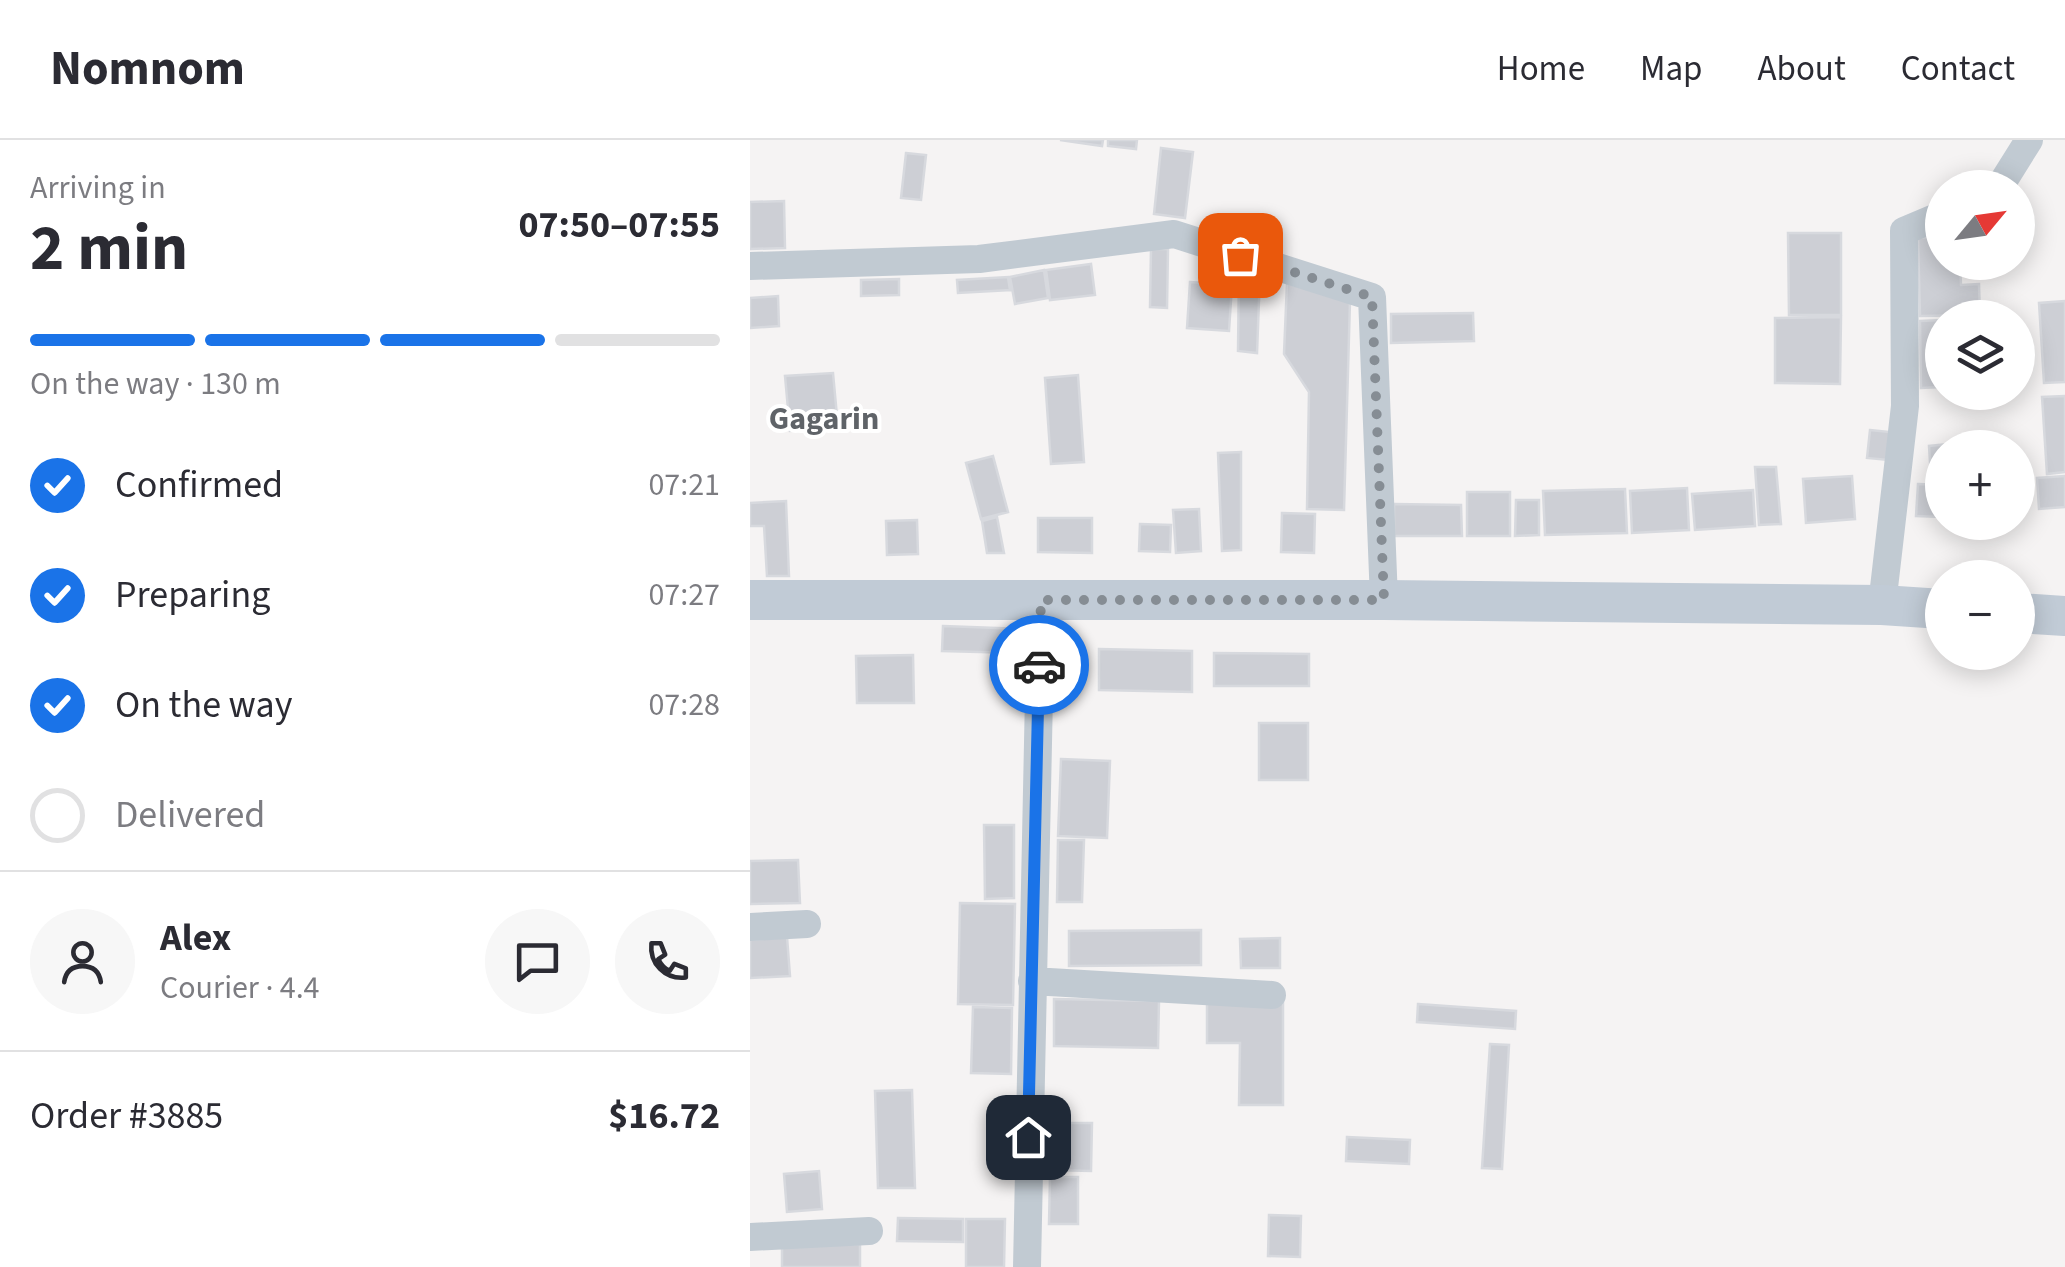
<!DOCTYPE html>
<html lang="en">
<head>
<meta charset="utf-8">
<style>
  body { margin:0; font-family:"Source Sans 3",sans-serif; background:#f7f7f7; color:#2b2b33; height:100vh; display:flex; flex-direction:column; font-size:38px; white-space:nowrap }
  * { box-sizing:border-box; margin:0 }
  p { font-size:32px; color:#7c7c81 }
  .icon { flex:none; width:55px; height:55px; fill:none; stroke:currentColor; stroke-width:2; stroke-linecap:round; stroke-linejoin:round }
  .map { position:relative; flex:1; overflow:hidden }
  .side { display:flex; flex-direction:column; background:#fff; width:750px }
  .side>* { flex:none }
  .needle { width:65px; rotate:61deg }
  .controls { position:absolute; left:1175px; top:30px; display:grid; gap:20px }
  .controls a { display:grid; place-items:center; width:110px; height:110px; border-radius:50%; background:#fff; box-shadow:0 5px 25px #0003; font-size:50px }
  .pin { position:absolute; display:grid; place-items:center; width:85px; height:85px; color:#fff; margin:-42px; border-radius:20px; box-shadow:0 5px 15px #0006 }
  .courier { position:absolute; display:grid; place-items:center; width:100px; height:100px; margin:-50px; border:8px solid #1a73e8; border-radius:50%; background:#fff; color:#222; box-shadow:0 2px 12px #0007 }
  .overview em { font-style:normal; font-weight:700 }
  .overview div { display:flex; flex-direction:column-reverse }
  .overview { display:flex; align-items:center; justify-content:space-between; height:170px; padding:0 30px }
  h1 { font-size:65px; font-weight:700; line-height:75px }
  .bar { display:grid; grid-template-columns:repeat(4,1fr); gap:15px 10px; align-content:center; height:120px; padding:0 30px }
  .bar i { height:12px; border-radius:8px; background:#e1e1e2 }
  .bar .active { background:#1a73e8 }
  .bar p { grid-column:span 4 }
  .line { display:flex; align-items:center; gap:25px; padding:0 30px; border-top:2px solid #e1e1e2 }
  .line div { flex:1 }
  .round { display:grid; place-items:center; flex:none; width:105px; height:105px; border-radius:52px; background:#f7f7f7 }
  ol { padding:0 30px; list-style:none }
  li { display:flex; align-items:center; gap:30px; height:110px }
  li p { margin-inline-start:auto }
  li .icon { padding:10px; border-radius:50%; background:#1a73e8; color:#fff; stroke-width:4 }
  li:last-child { color:#7c7c81 }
  li i { width:55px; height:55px; border:5px solid #e1e1e2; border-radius:50% }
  header { display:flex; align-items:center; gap:60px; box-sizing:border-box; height:140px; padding:0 50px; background:#fff; border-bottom:2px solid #e1e1e2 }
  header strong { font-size:48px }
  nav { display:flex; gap:55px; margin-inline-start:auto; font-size:35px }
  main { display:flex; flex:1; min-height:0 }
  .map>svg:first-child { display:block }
  .building { fill:#cdcfd5; stroke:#d7d9de; stroke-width:2.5 }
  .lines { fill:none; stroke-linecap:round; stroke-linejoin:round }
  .street { stroke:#c1cad2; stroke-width:28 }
  .secondary { stroke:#c1cbd6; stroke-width:40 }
  .done { stroke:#868d94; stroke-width:10; stroke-dasharray:0 18 }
  .route { stroke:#1a73e8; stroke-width:12 }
  .labels { text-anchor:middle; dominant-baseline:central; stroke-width:8; stroke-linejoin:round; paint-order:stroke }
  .quarter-label { font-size:32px; font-weight:bold; fill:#5f6368; stroke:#fff }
</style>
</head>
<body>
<header>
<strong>Nomnom</strong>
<nav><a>Home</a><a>Map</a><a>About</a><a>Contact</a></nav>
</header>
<main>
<section class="side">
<div class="overview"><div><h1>2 min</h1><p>Arriving in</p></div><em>07:50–07:55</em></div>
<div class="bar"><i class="active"></i><i class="active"></i><i class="active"></i><i></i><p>On the way · 130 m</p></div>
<ol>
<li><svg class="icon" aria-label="check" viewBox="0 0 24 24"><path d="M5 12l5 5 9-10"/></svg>Confirmed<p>07:21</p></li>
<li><svg class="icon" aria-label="check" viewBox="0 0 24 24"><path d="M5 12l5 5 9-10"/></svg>Preparing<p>07:27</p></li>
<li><svg class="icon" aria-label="check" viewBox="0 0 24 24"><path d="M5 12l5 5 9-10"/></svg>On the way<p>07:28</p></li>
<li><i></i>Delivered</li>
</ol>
<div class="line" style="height:180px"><a class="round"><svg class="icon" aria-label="person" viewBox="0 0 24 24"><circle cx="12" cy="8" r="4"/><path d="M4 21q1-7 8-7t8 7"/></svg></a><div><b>Alex</b><p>Courier · 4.4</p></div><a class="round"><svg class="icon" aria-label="chat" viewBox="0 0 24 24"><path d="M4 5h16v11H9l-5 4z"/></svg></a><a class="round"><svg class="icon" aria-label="phone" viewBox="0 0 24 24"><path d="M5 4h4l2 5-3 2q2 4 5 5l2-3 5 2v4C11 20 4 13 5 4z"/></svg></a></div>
<div class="line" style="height:130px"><div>Order #3885</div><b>$16.72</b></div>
</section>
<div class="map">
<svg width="1315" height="1127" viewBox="0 0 1315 1127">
  <rect width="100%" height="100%" fill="#f5f3f3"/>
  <path class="building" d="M310,0H353L352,6Z
    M358,0H387L386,9L358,6Z
    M411,8L443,12L435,78L404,74Z
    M156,13L176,15L171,60L151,58Z
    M34,61L35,108L0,109V62Z
    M1187,92H1192V122H1210L1211,145L1229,144L1230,175L1170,176L1168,98L1187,96Z
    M1038,93H1091V175H1039Z
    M401,109H418L417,168L400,167Z
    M341,124L345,155L300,160L296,130Z
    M294,130L298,158L265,164L260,137Z
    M489,130L510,134L507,213L488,211Z
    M258,137L260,150L208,153L207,140Z
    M149,139V155L111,156V140Z
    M440,142L482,145L479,191L437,188Z
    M537,143L600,161L594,370L557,369L559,252L534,214Z
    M28,156L29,186L0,188V158Z
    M1315,161V242L1294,243L1289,163Z
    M723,173L724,201L641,203V174Z
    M1091,177L1090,244L1025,243V178Z
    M1192,180V247L1171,248L1170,181Z
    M83,233L88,287L40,291L35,236Z
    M328,235L334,322L301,324L295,238Z
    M1315,256V332L1297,334L1292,257Z
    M1120,290L1140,292L1138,320L1117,318Z
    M1210,303V308H1192V338L1181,339L1179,306Z
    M491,312V410L472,411L468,313Z
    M243,316L258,372L231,379L216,323Z
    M1005,327H1026L1031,384L1009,385Z
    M1102,336L1105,379L1056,383L1053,339Z
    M1315,336V367L1289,369L1287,338Z
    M1168,344L1192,345V377L1166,376Z
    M937,348L939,390L882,393L880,351Z
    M875,349L877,393L795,395L793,351Z
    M1003,350L1005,386L945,390L942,354Z
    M717,352H760V396H717Z
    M766,360H789V395L765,396Z
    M36,361L39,436H17L14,386H0V363Z
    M644,364L711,365L712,396H644Z
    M449,369L451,411L426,413L423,370Z
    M532,373L565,374L564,413L531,412Z
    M247,377L254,413H237L232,381Z
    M288,378H342V413L288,412Z
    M167,380L168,414L137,415L136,381Z
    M390,384L421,385L420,412L389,411Z
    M193,486L272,489V513L192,511Z
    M349,509L442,511V552L349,550Z
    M464,513L559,514V546H464Z
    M163,515L164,563H107L106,516Z
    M509,583H558V640H509Z
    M311,619L360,621L357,698L308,696Z
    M234,685H264V758L235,759Z
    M308,700H334L332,762H307Z
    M48,720L50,763L0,764V721Z
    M210,763L265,764L263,865L208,864Z
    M451,790V825L319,826V791Z
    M37,797L40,836L0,838V800Z
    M530,798V828H491L490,799Z
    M304,859L409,861L408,908L304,906Z
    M457,860H533V965H489L490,903H457Z
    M668,864L766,871L765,889L667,882Z
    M223,867L262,868L261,934L221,933Z
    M740,904L759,905L752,1029L732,1028Z
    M162,950L165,1048H128L125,951Z
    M300,983H342L341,1031L300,1030Z
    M597,997L660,1000L659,1024L596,1021Z
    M69,1031L72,1069L37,1072L34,1034Z
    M300,1037H328V1084H299Z
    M519,1075L551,1076L550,1117L518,1116Z
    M148,1078L213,1079V1102L147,1101Z
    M216,1079H255L254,1127H216Z
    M110,1104V1127H32V1105Z"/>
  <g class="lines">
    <path class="street" d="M1249,48L1279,0
      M0,126L229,119L424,94L622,157L634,460
      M1132,465L1155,266L1154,91L1192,75
      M0,787L57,784
      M282,841L522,855
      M0,1097L119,1091
      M277,1127L291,460"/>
    <path class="secondary" d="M0,460H634L1132,465L1192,469
      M1268,473L1315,476"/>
  </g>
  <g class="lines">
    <path class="done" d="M289,525L291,460H634L622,157L490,115"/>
    <path class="route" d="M278,997L289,525"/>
  </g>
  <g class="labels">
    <g class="quarter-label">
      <text x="74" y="279">Gagarin</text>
    </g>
  </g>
</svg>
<div class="controls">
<a><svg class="needle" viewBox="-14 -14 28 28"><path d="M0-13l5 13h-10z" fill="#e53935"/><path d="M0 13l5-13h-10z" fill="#7c7c81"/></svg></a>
<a><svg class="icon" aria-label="layers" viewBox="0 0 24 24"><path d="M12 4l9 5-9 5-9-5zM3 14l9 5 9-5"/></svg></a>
<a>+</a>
<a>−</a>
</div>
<div class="pin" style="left:490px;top:115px;background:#ea580c"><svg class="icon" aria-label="bag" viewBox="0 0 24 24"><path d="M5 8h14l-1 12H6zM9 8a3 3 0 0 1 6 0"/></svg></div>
<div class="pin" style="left:278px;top:997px;background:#1f2937"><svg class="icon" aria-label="home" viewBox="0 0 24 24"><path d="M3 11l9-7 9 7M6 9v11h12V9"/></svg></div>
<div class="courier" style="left:289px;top:525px"><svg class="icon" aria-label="car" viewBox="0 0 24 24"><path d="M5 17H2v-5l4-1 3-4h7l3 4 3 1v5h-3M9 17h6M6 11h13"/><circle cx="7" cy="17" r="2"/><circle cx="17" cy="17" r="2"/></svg></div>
</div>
</main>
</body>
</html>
